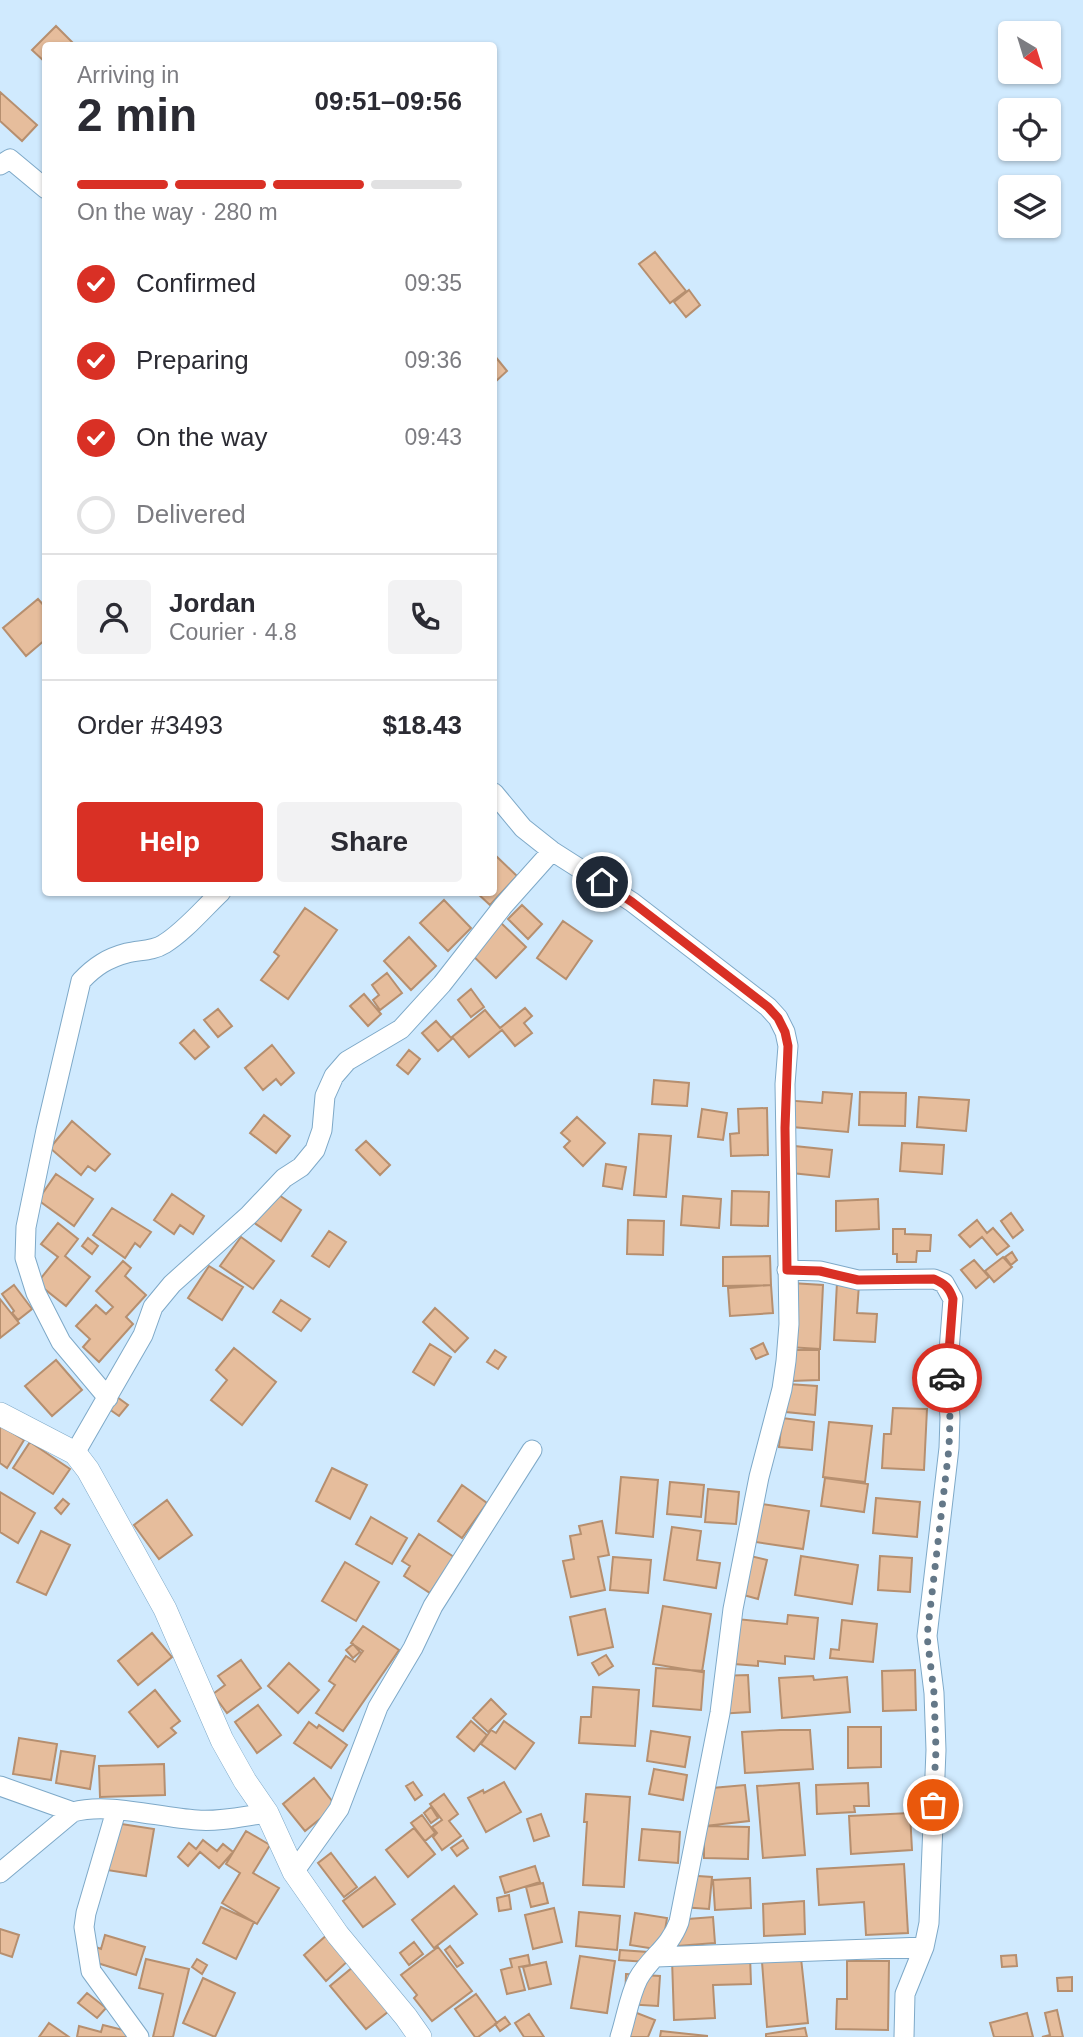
<!DOCTYPE html>
<html lang="en">
<head>
<meta charset="utf-8">
<style>
  body { margin:0; font-family:Helvetica,sans-serif; background:#f2f2f3; color:#2b2b33; height:100vh; display:flex; flex-direction:column; font-size:26px; white-space:nowrap }
  * { box-sizing:border-box; margin:0 }
  p { font-size:23px; color:#7c7c81 }
  .icon { flex:none; width:38px; height:38px; fill:none; stroke:currentColor; stroke-width:2; stroke-linecap:round; stroke-linejoin:round }
  .map { position:relative; flex:1; overflow:hidden }
  .details { position:absolute; left:42px; top:42px; width:455px; height:854px; display:flex; flex-direction:column; background:#fff; border-radius:7px; box-shadow:0 2px 5px #0004 }
  .details>* { flex:none }
  .needle { width:46px; rotate:142deg }
  .tools { position:absolute; left:998px; top:21px; display:grid; gap:14px }
  .tools a { display:grid; place-items:center; width:63px; height:63px; border-radius:7px; background:#fff; box-shadow:0 2px 5px #0004; font-size:35px }
  .pin { position:absolute; display:grid; place-items:center; width:60px; height:60px; color:#fff; margin:-30px; border:4px solid #fff; border-radius:50%; box-shadow:0 2px 7px #0007 }
  .courier { position:absolute; display:grid; place-items:center; width:70px; height:70px; margin:-35px; border:5px solid #d93025; border-radius:50%; background:#fff; color:#222; box-shadow:0 2px 9px #0007 }
  .overview em { font-style:normal; font-weight:800 }
  .overview div { display:flex; flex-direction:column-reverse }
  .overview { display:flex; align-items:center; justify-content:space-between; height:119px; padding:0 35px }
  h1 { font-size:46px; font-weight:800; line-height:52px }
  .bar { display:grid; grid-template-columns:repeat(4,1fr); gap:10px 7px; align-content:center; height:84px; padding:0 35px }
  .bar i { height:9px; border-radius:5px; background:#e1e1e2 }
  .bar .on { background:#d93025 }
  .bar p { grid-column:span 4 }
  .line { display:flex; align-items:center; gap:18px; padding:0 35px; border-top:2px solid #e1e1e2 }
  .line div { flex:1 }
  .round { display:grid; place-items:center; flex:none; width:74px; height:74px; border-radius:7px; background:#f2f2f3 }
  ol { padding:0 35px; list-style:none }
  li { display:flex; align-items:center; gap:21px; height:77px }
  li p { margin-inline-start:auto }
  li .icon { padding:7px; border-radius:50%; background:#d93025; color:#fff; stroke-width:4 }
  li:last-child { color:#7c7c81 }
  li i { width:38px; height:38px; border:4px solid #e1e1e2; border-radius:50% }
  .button { display:flex; gap:14px; margin-top:auto; padding:14px 35px }
  .button a { flex:1; height:80px; border-radius:7px; background:#d93025; color:#fff; font-size:28px; font-weight:800; line-height:80px; text-align:center }
  .button a+a { background:#f2f2f3; color:#2b2b33 }
  .map>svg:first-child { display:block }
  .building { fill:#e6bd9c; stroke:#b68f6f; stroke-width:2 }
  .lines { fill:none; stroke-linecap:round; stroke-linejoin:round }
  .minor-casing { stroke:#7ea9c8; stroke-width:21 }
  .tertiary-casing { stroke:#7ea9c8; stroke-width:24 }
  .minor { stroke:#fff; stroke-width:19 }
  .tertiary { stroke:#fff; stroke-width:23 }
  .done { stroke:#647888; stroke-width:7; stroke-dasharray:0 12.6 }
  .route { stroke:#d93025; stroke-width:9 }
</style>
</head>
<body>
<div class="map">
<svg width="1083" height="2037" viewBox="0 0 1083 2037">
  <rect width="100%" height="100%" fill="#d0eafe"/>
  <path class="building" d="M56,26L76,46H46V63L32,50Z
    M0,92L37,125L22,141L0,121Z
    M655,252L686,291L670,303L639,264Z
    M689,290L700,305L686,317L674,302Z
    M494,355L507,371L494,383Z
    M38,599L46,608V639L26,656L3,628Z
    M494,854L517,876L490,905L476,892H494Z
    M444,900L471,928L448,951L420,923Z
    M522,905L542,924L528,939L508,919Z
    M305,908L337,930L288,999L261,980L279,956L274,952Z
    M499,921L526,947L496,978L469,952Z
    M563,921L592,941L566,979L537,958Z
    M409,937L436,966L411,990L384,961Z
    M387,973L402,993L380,1010L373,1000L379,995L372,985Z
    M471,989L484,1007L471,1017L458,1000Z
    M364,994L381,1014L368,1026L350,1006Z
    M525,1008L532,1016L524,1023L532,1033L515,1046L502,1030L469,1057L452,1037L485,1010L500,1028Z
    M218,1009L232,1026L218,1037L204,1020Z
    M436,1021L452,1039L438,1051L422,1033Z
    M194,1030L209,1047L195,1059L180,1043Z
    M272,1045L294,1073L281,1085L276,1079L263,1090L245,1068Z
    M409,1050L420,1059L408,1074L397,1065Z
    M654,1080L689,1083L687,1106L652,1104Z
    M823,1092L852,1094L848,1132L781,1126L783,1100L822,1103Z
    M860,1092L906,1093L905,1126L859,1125Z
    M919,1097L969,1100L966,1131L917,1127Z
    M767,1108L768,1155L731,1156L730,1134L739,1133L738,1109Z
    M702,1109L727,1113L723,1140L698,1137Z
    M264,1115L290,1136L276,1153L250,1133Z
    M577,1117L605,1143L583,1166L564,1147L570,1141L561,1133Z
    M72,1121L110,1154L95,1171L88,1166L81,1175L50,1148Z
    M639,1134L671,1136L666,1197L634,1195Z
    M366,1141L390,1165L380,1175L356,1150Z
    M902,1143L944,1145L942,1174L900,1171Z
    M785,1145L832,1150L829,1177L782,1172Z
    M606,1164L626,1167L622,1189L603,1186Z
    M56,1174L93,1199L74,1226L38,1200Z
    M273,1191L301,1210L281,1241L253,1222Z
    M732,1191L769,1192L768,1226L731,1225Z
    M172,1194L204,1216L193,1234L180,1225L174,1234L154,1220Z
    M683,1196L721,1199L719,1228L681,1225Z
    M878,1199L879,1229L836,1231V1201Z
    M112,1208L151,1232L140,1247L135,1243L125,1258L93,1235Z
    M1011,1213L1023,1230L1013,1238L1001,1221Z
    M628,1220L664,1221L663,1255L627,1254Z
    M977,1220L987,1233L993,1228L1009,1246L997,1255L982,1237L970,1247L959,1235Z
    M58,1223L78,1239L65,1256L90,1277L66,1306L37,1283L58,1257L41,1244Z
    M893,1229H905V1234L931,1235L930,1251H917L916,1262H897V1254H893Z
    M329,1231L346,1242L329,1267L312,1256Z
    M241,1237L274,1261L253,1289L220,1266Z
    M88,1238L98,1246L92,1254L82,1246Z
    M1012,1252L1017,1260L1011,1265L1005,1257Z
    M770,1256L771,1285L723,1286V1257Z
    M1003,1257L1012,1267L994,1282L985,1271Z
    M974,1260L989,1277L976,1288L961,1270Z
    M123,1261L131,1268L125,1276L146,1295L126,1317L133,1324L99,1362L83,1347L90,1339L76,1326L96,1305L106,1314L113,1307L96,1291Z
    M209,1266L243,1287L222,1320L188,1298Z
    M837,1282L859,1284L857,1313L877,1314L875,1342L834,1340Z
    M791,1283L823,1285L820,1349L788,1347Z
    M14,1285L32,1309L18,1320L12,1313L14,1311L2,1294Z
    M771,1285L773,1313L730,1316L728,1288Z
    M0,1299L19,1323L0,1338Z
    M281,1300L310,1319L301,1331L273,1312Z
    M435,1308L468,1338L455,1352L423,1322Z
    M763,1343L768,1354L756,1359L751,1349Z
    M430,1344L451,1357L434,1385L413,1372Z
    M234,1348L276,1382L242,1425L211,1400L227,1380L216,1370Z
    M495,1350L506,1357L498,1369L487,1362Z
    M791,1350H819V1380L791,1381Z
    M56,1360L82,1390L52,1416L25,1386Z
    M788,1384L817,1386L815,1415L786,1412Z
    M117,1397L128,1405L119,1416L109,1409Z
    M893,1408L927,1409L924,1470L882,1468L884,1434H891Z
    M782,1418L814,1422L812,1450L779,1447Z
    M829,1422L872,1426L865,1482L823,1477Z
    M0,1425L24,1440L7,1468L0,1463Z
    M30,1442L70,1469L53,1494L13,1468Z
    M332,1468L367,1485L350,1519L316,1501Z
    M621,1477L658,1480L653,1537L616,1533Z
    M825,1478L868,1484L864,1512L821,1506Z
    M670,1482L704,1485L701,1517L667,1514Z
    M462,1485L487,1503L462,1538L438,1521Z
    M708,1489L739,1492L736,1524L705,1522Z
    M0,1492L35,1513L18,1543L0,1532Z
    M876,1498L920,1502L917,1537L873,1533Z
    M63,1499L69,1504L61,1514L55,1508Z
    M167,1500L192,1535L159,1559L134,1525Z
    M755,1503L809,1511L803,1549L749,1541Z
    M371,1517L407,1538L392,1564L356,1544Z
    M602,1521L609,1555L598,1557L605,1590L571,1597L563,1561L574,1559L570,1536L581,1534L579,1526Z
    M672,1527L701,1531L697,1560L720,1563L716,1588L664,1580Z
    M41,1531L70,1545L46,1595L17,1582Z
    M419,1534L454,1557L430,1593L404,1576L410,1566L402,1561Z
    M738,1553L767,1560L758,1599L729,1591Z
    M801,1556L858,1565L852,1604L795,1595Z
    M880,1556L912,1558L910,1592L878,1590Z
    M613,1557L651,1560L648,1593L610,1590Z
    M345,1562L379,1582L356,1621L322,1601Z
    M663,1606L711,1614L702,1672L653,1664Z
    M605,1609L613,1647L578,1655L570,1617Z
    M788,1615L818,1618L814,1659L785,1656V1664L758,1661V1666L722,1663L727,1618L787,1624Z
    M842,1620L877,1624L873,1662L830,1658L831,1649L839,1650Z
    M363,1626L399,1650L343,1731L316,1713L335,1685L329,1681L346,1656L355,1662L363,1651L351,1643Z
    M152,1633L172,1657L138,1685L118,1661Z
    M353,1644L360,1652L353,1658L346,1650Z
    M606,1655L613,1666L599,1675L592,1663Z
    M241,1660L261,1688L227,1713L213,1694L225,1685L218,1676Z
    M289,1663L319,1690L298,1713L268,1686Z
    M656,1668L704,1671L701,1710L653,1706Z
    M915,1670L916,1710L883,1711L882,1671Z
    M748,1675L750,1712L717,1714L716,1676Z
    M813,1676L814,1680L847,1677L850,1712L782,1718L779,1678Z
    M593,1687L639,1690L635,1746L579,1743L581,1717H591Z
    M155,1690L180,1721L171,1728L176,1733L158,1747L129,1712Z
    M491,1699L506,1714L488,1732L473,1718Z
    M258,1705L281,1735L257,1753L235,1722Z
    M471,1721L487,1735L474,1751L457,1737Z
    M504,1721L534,1743L515,1769L481,1744L491,1730L496,1733Z
    M309,1722L317,1728L319,1725L347,1745L331,1768L294,1743Z
    M848,1727H881V1767L848,1768Z
    M780,1730H810L813,1769L745,1773L742,1732Z
    M651,1731L690,1737L685,1767L647,1761Z
    M19,1738L57,1744L51,1780L13,1774Z
    M61,1751L95,1756L90,1789L56,1783Z
    M164,1764L165,1795L100,1797L99,1766Z
    M654,1769L687,1775L683,1800L649,1794Z
    M314,1778L336,1806L305,1831L283,1804Z
    M413,1782L422,1795L415,1800L406,1786Z
    M504,1782L521,1812L486,1832L468,1798L483,1790L484,1793Z
    M799,1783L805,1855L763,1858L757,1786Z
    M868,1783L869,1806H854L855,1812L817,1814L816,1785Z
    M745,1785L749,1821L705,1826L701,1789Z
    M444,1794L458,1814L449,1821L461,1836L442,1850L433,1837L437,1833L432,1827L442,1820L430,1804Z
    M586,1794L630,1797L624,1887L583,1885L587,1822H584Z
    M431,1807L438,1818L431,1823L424,1813Z
    M910,1813L912,1850L851,1854L849,1816Z
    M541,1814L549,1836L534,1841L527,1819Z
    M422,1815L435,1833L425,1841L411,1823Z
    M115,1823L154,1829L146,1876L107,1870Z
    M704,1826L749,1827L748,1859L704,1858Z
    M414,1828L435,1854L408,1877L386,1850Z
    M642,1829L680,1832L678,1863L639,1860Z
    M246,1831L270,1845L253,1873L279,1888L257,1924L222,1903L240,1873L226,1864Z
    M203,1840L217,1851L223,1844L233,1852L219,1868L200,1852L188,1866L178,1857L189,1843L196,1849Z
    M463,1840L468,1848L457,1856L451,1848Z
    M331,1853L357,1887L344,1897L318,1863Z
    M904,1864L908,1933L866,1935L864,1902L819,1905L817,1869Z
    M535,1866L540,1882L505,1893L500,1877Z
    M683,1875L712,1877L709,1909L681,1907Z
    M375,1877L395,1904L363,1927L343,1901Z
    M750,1878L751,1908L715,1910L713,1880Z
    M543,1883L548,1903L531,1907L526,1887Z
    M454,1886L477,1914L434,1948L412,1920Z
    M509,1895L511,1909L499,1911L497,1898Z
    M804,1901L805,1934L764,1936L763,1904Z
    M221,1907L254,1922L236,1959L203,1943Z
    M554,1908L562,1942L533,1949L525,1915Z
    M579,1912L620,1916L617,1950L576,1946Z
    M635,1913L667,1918L662,1950L630,1945Z
    M713,1917L715,1943L677,1946L675,1920Z
    M0,1929L19,1935L12,1957L0,1953Z
    M328,1934L350,1959L326,1981L304,1955Z
    M105,1935L145,1947L136,1975L91,1961L96,1947L101,1949Z
    M414,1942L423,1954L409,1965L400,1953Z
    M450,1946L463,1963L457,1967L445,1950Z
    M438,1947L472,1991L432,2021L414,1998L417,1995L401,1975Z
    M620,1950L648,1952L647,1962L619,1960Z
    M528,1955L530,1965L519,1967L525,1990L507,1994L501,1970L512,1967L510,1959Z
    M750,1955L751,1984L713,1985L715,2018L674,2020L672,1959Z
    M1016,1955L1017,1966L1002,1967L1001,1956Z
    M580,1956L615,1961L607,2013L571,2008Z
    M801,1958L808,2023L767,2027L762,1962Z
    M146,1959L189,1969L173,2037H153L163,1994L139,1988Z
    M197,1959L207,1965L202,1974L192,1967Z
    M847,1961H889L888,2030L836,2029L837,1999H847Z
    M546,1962L551,1984L529,1989L523,1967Z
    M353,1967L389,2011L366,2029L330,1986Z
    M626,1974L660,1976L658,2006L625,2004Z
    M1072,1977V1991H1058L1057,1978Z
    M203,1978L235,1993L215,2037L183,2023Z
    M87,1993L106,2008L97,2018L78,2003Z
    M476,1994L497,2023L478,2037H475L455,2009Z
    M624,2008L655,2020L648,2037H616Z
    M1057,2010L1063,2037H1042L1050,2035L1045,2013Z
    M1027,2013L1033,2037H994L990,2023Z
    M529,2014L544,2037H524L515,2023Z
    M505,2017L510,2024L500,2031L495,2024Z
    M49,2023L69,2037H39Z
    M103,2025L131,2032L130,2037H77L79,2026L101,2032Z
    M805,2028L807,2037H766V2034Z
    M661,2031L707,2036V2037H660Z"/>
  <g class="lines">
    <defs>
      <path id="minor" d="M0,165L10,159L46,189
        M494,793L523,828L552,851L632,902L768,1007L778,1018L785,1032L788,1046L785,1084L789,1324L786,1361L782,1389L759,1477L733,1609L720,1713L679,1922C669,1949 650,1957 638,1979C629,1997 626,2019 620,2037
        M787,1270L820,1271L858,1280L934,1279L944,1283L953,1299L947,1377L950,1417L949,1448L927,1636L934,1693L936,1750L929,1923L924,1947L905,1994L904,2037
        M108,1398L61,1342L36,1293L25,1258L26,1227L46,1130L81,981C95,966 108,958 127,953C140,950 153,951 164,944C184,932 204,908 221,892
        M75,1453L143,1335L153,1307L172,1284L249,1215L284,1178L301,1167L315,1150L322,1130L325,1096L334,1076L347,1061L401,1029L442,984L503,906L552,851
        M0,1786L73,1812C109,1802 159,1818 197,1820C219,1822 244,1816 267,1813
        M116,1811L86,1913L84,1927L91,1971L139,2037
        M294,1872L339,1809L378,1707L413,1648L433,1606L532,1450
        M0,1873L73,1812
        M656,1957L924,1947"/>
      <path id="tertiary" d="M0,1414L75,1453L88,1470L165,1609L222,1740L245,1781L267,1813L294,1872L338,1935L406,2017L420,2037"/>
    </defs>
    <use href="#minor" class="minor-casing"/>
    <use href="#tertiary" class="tertiary-casing"/>
    <use href="#minor" class="minor"/>
    <use href="#tertiary" class="tertiary"/>
  </g>
  <g class="lines">
    <path class="done" d="M933,1805L936,1750L934,1693L927,1636L949,1448L950,1418L947,1378"/>
    <path class="route" d="M602,882L632,902L768,1007L778,1018L785,1032L788,1046L785,1128L787,1270L820,1271L858,1280L934,1279C945,1284 949,1287 953,1299L947,1378"/>
  </g>
</svg>
<div class="tools">
<a><svg class="needle" viewBox="-14 -14 28 28"><path d="M0-13l5 13h-10z" fill="#e53935"/><path d="M0 13l5-13h-10z" fill="#7c7c81"/></svg></a>
<a><svg class="icon" aria-label="locate" viewBox="0 0 24 24"><circle cx="12" cy="12" r="6"/><path d="M12 2v4M12 18v4M2 12h4M18 12h4"/></svg></a>
<a><svg class="icon" aria-label="layers" viewBox="0 0 24 24"><path d="M12 4l9 5-9 5-9-5zM3 14l9 5 9-5"/></svg></a>
</div>
<div class="pin" style="left:933px;top:1805px;background:#ea580c"><svg class="icon" aria-label="bag" viewBox="0 0 24 24"><path d="M5 8h14l-1 12H6zM9 8a3 3 0 0 1 6 0"/></svg></div>
<div class="pin" style="left:602px;top:882px;background:#1f2937"><svg class="icon" aria-label="home" viewBox="0 0 24 24"><path d="M3 11l9-7 9 7M6 9v11h12V9"/></svg></div>
<div class="courier" style="left:947px;top:1378px"><svg class="icon" aria-label="car" viewBox="0 0 24 24"><path d="M5 17H2v-5l4-1 3-4h7l3 4 3 1v5h-3M9 17h6M6 11h13"/><circle cx="7" cy="17" r="2"/><circle cx="17" cy="17" r="2"/></svg></div>
<section class="details">
<div class="overview"><div><h1>2 min</h1><p>Arriving in</p></div><em>09:51–09:56</em></div>
<div class="bar"><i class="on"></i><i class="on"></i><i class="on"></i><i></i><p>On the way · 280 m</p></div>
<ol>
<li><svg class="icon" aria-label="check" viewBox="0 0 24 24"><path d="M5 12l5 5 9-10"/></svg>Confirmed<p>09:35</p></li>
<li><svg class="icon" aria-label="check" viewBox="0 0 24 24"><path d="M5 12l5 5 9-10"/></svg>Preparing<p>09:36</p></li>
<li><svg class="icon" aria-label="check" viewBox="0 0 24 24"><path d="M5 12l5 5 9-10"/></svg>On the way<p>09:43</p></li>
<li><i></i>Delivered</li>
</ol>
<div class="line" style="height:126px"><a class="round"><svg class="icon" aria-label="person" viewBox="0 0 24 24"><circle cx="12" cy="8" r="4"/><path d="M4 21q1-7 8-7t8 7"/></svg></a><div><b>Jordan</b><p>Courier · 4.8</p></div><a class="round"><svg class="icon" aria-label="phone" viewBox="0 0 24 24"><path d="M5 4h4l2 5-3 2q2 4 5 5l2-3 5 2v4C11 20 4 13 5 4z"/></svg></a></div>
<div class="line" style="height:91px"><div>Order #3493</div><b>$18.43</b></div>
<div class="button"><a>Help</a><a>Share</a></div>
</section>
</div>
</body>
</html>
